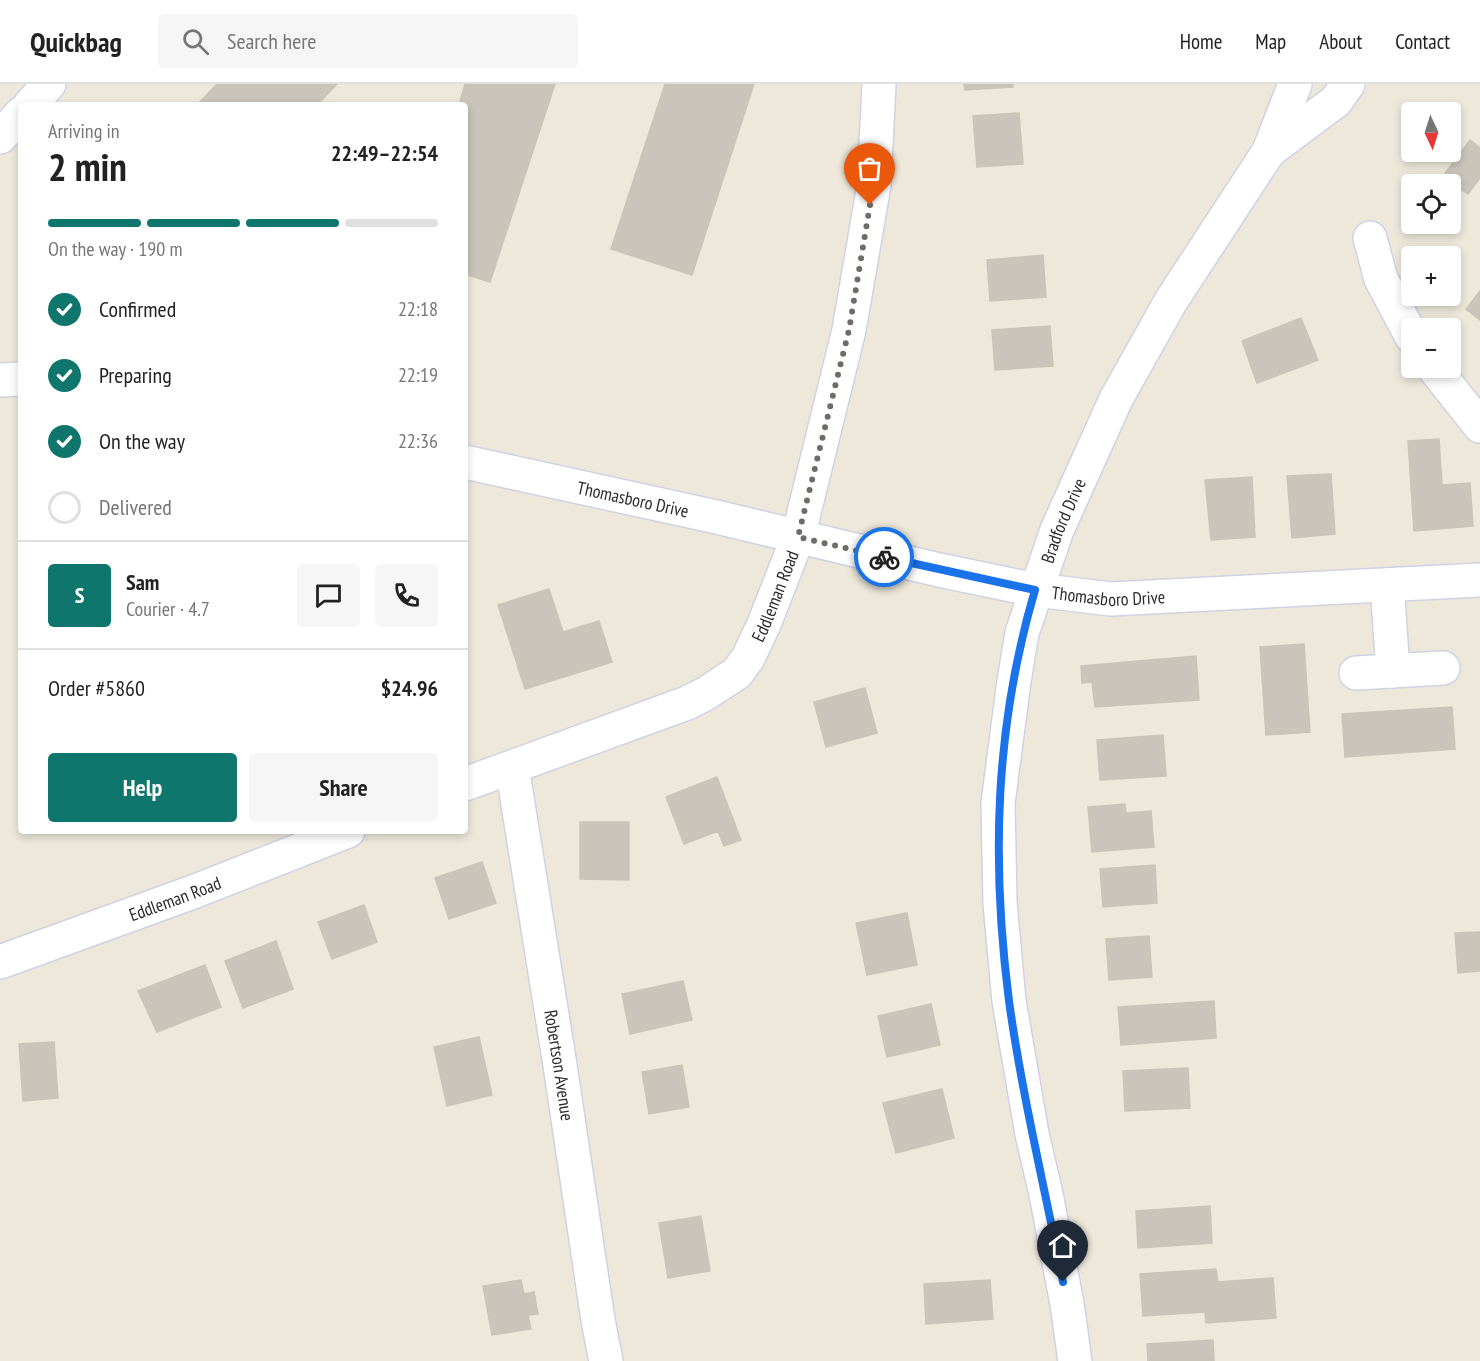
<!DOCTYPE html>
<html lang="en">
<head>
<meta charset="utf-8">
<style>
  body { margin:0; font-family:"PT Sans Narrow",sans-serif; background:#f6f6f6; color:#222; height:100vh; display:flex; flex-direction:column; font-size:22px; white-space:nowrap }
  * { box-sizing:border-box; margin:0 }
  p { font-size:20px; color:#767676 }
  .icon { flex:none; width:33px; height:33px; fill:none; stroke:currentColor; stroke-width:2; stroke-linecap:round; stroke-linejoin:round }
  .map { position:relative; flex:1; overflow:hidden }
  .details { position:absolute; left:18px; top:18px; width:450px; height:732px; display:flex; flex-direction:column; background:#fff; border-radius:6px; box-shadow:0 3px 9px #0003 }
  .details>* { flex:none }
  .needle { width:39px; rotate:176deg }
  .tools { position:absolute; left:1401px; top:18px; display:grid; gap:12px }
  .tools a { display:grid; place-items:center; width:60px; height:60px; border-radius:6px; background:#fff; box-shadow:0 3px 9px #0003; font-size:30px }
  .pin { position:absolute; display:grid; place-items:center; width:51px; height:51px; color:#fff; margin:-62px -26px; border-radius:50% 50% 50% 0; rotate:-45deg; box-shadow:0 0 6px #0007 }
  .pin .icon { rotate:45deg }
  .courier { position:absolute; display:grid; place-items:center; width:60px; height:60px; margin:-30px; border:4px solid #1a73e8; border-radius:50%; background:#fff; color:#222; box-shadow:0 2px 8px #0007 }
  .head em { font-style:normal; font-weight:700 }
  .head div { display:flex; flex-direction:column-reverse }
  .head { display:flex; align-items:center; justify-content:space-between; height:102px; padding:0 30px }
  h1 { font-size:39px; font-weight:700; line-height:45px }
  .bar { display:grid; grid-template-columns:repeat(4,1fr); gap:9px 6px; align-content:center; height:72px; padding:0 30px }
  .bar i { height:8px; border-radius:4px; background:#e0e0e0 }
  .bar .selected { background:#0f766e }
  .bar p { grid-column:span 4 }
  .line { display:flex; align-items:center; gap:15px; padding:0 30px; border-top:2px solid #e0e0e0 }
  .line div { flex:1 }
  .round { display:grid; place-items:center; flex:none; width:63px; height:63px; border-radius:6px; background:#f6f6f6 }
  ol { padding:0 30px; list-style:none }
  li { display:flex; align-items:center; gap:18px; height:66px }
  li p { margin-inline-start:auto }
  li .icon { padding:6px; border-radius:50%; background:#0f766e; color:#fff; stroke-width:4 }
  li:last-child { color:#767676 }
  li i { width:33px; height:33px; border:3px solid #e0e0e0; border-radius:50% }
  .cta { display:flex; gap:12px; margin-top:auto; padding:12px 30px }
  .cta a { flex:1; height:69px; border-radius:6px; background:#0f766e; color:#fff; font-size:24px; font-weight:700; line-height:69px; text-align:center }
  .cta a+a { background:#f6f6f6; color:#222 }
  header { display:flex; align-items:center; gap:36px; box-sizing:border-box; height:84px; padding:0 30px; background:#fff; border-bottom:2px solid #e0e0e0 }
  header strong { font-size:28px }
  nav { display:flex; gap:33px; margin-inline-start:auto; font-size:21px }
  .search { width:420px; height:54px; background:#f6f6f6; display:flex; align-items:center; gap:15px; box-sizing:border-box; padding:0 21px; border-radius:6px; color:#767676; font-size:22px }
  .map>svg:first-child { display:block }
  .building { fill:#c9c5bb; stroke:#c9c5b5; stroke-width:1.5 }
  .lines { fill:none; stroke-linecap:round; stroke-linejoin:round }
  .minor-casing { stroke:#d0d2e4; stroke-width:36 }
  .minor { stroke:#fff; stroke-width:33 }
  .done { stroke:#6f6c68; stroke-width:6; stroke-dasharray:0 10.8 }
  .route { stroke:#1a73e8; stroke-width:8 }
  .labels { text-anchor:middle; dominant-baseline:central; stroke-width:6; stroke-linejoin:round; paint-order:stroke }
  .street-label { font-size:18px; fill:#2a2a2a; stroke:#fff }
</style>
</head>
<body>
<header>
<strong>Quickbag</strong>
<div class="search"><svg class="icon" aria-label="search" viewBox="0 0 24 24"><circle cx="10" cy="10" r="6"/><path d="M15 15l6 6"/></svg>Search here</div>
<nav><a>Home</a><a>Map</a><a>About</a><a>Contact</a></nav>
</header>
<div class="map">
<svg width="1480" height="1277" viewBox="0 0 1480 1277">
  <rect width="100%" height="100%" fill="#eee8db"/>
  <path class="building" d="M217,0H337L317,21H197Z
    M465,0H555L490,198L465,190V21H459Z
    M665,0H754L692,191L611,165Z
    M964,0H1013V3L965,6Z
    M1019,29L1023,80L977,83L973,32Z
    M1470,56L1480,64V94L1468,110L1443,92Z
    M1043,171L1046,213L990,217L987,176Z
    M1480,207V236L1466,225Z
    M1301,234L1318,276L1257,299L1242,257Z
    M1050,242L1053,282L995,286L992,246Z
    M1439,355L1442,401L1470,399L1473,442L1414,447L1408,357Z
    M1331,390L1335,450L1292,454L1287,392Z
    M1252,393L1255,453L1211,456L1205,396Z
    M549,505L563,548L599,537L612,578L525,605L498,521Z
    M1304,560L1310,648L1266,651L1260,563Z
    M1196,572L1199,616L1095,623L1092,598L1082,599L1081,582Z
    M865,604L877,649L826,663L814,618Z
    M1452,623L1455,665L1345,673L1342,630Z
    M1163,651L1166,692L1100,696L1097,656Z
    M717,693L741,756L724,762L718,747L684,760L666,713Z
    M1125,720L1126,729L1151,727L1154,763L1092,768L1088,723Z
    M580,738H629V796L580,795Z
    M482,778L496,819L449,835L435,794Z
    M1155,781L1157,819L1103,823L1100,785Z
    M364,821L377,858L332,875L318,838Z
    M907,829L917,881L867,891L856,839Z
    M1480,848V887L1458,889L1455,849Z
    M1149,852L1152,893L1109,896L1106,855Z
    M276,857L293,905L243,924L225,877Z
    M205,881L221,923L157,948L138,907Z
    M683,897L692,936L630,950L622,910Z
    M1214,917L1216,954L1121,961L1118,923Z
    M931,920L940,961L887,973L878,932Z
    M479,953L492,1011L447,1022L434,963Z
    M54,958L58,1014L23,1017L19,960Z
    M682,981L689,1023L649,1030L642,988Z
    M1188,984L1190,1024L1125,1027L1123,987Z
    M942,1005L954,1054L896,1069L883,1019Z
    M1210,1122L1212,1159L1138,1164L1136,1127Z
    M701,1132L710,1187L668,1194L659,1139Z
    M1216,1185L1218,1198L1273,1194L1276,1234L1206,1239L1205,1228L1143,1232L1140,1190Z
    M521,1196L524,1210L534,1208L538,1230L528,1231L531,1245L492,1251L483,1202Z
    M990,1196L993,1235L926,1240L924,1200Z
    M1213,1256L1214,1277H1148L1147,1260Z"/>
  <g class="lines">
    <defs>
      <g id="minor">
        <path d="M30,21L49,0"/>
        <path d="M0,53L21,30"/>
        <path d="M1269,67L1336,17L1348,0"/>
        <path d="M1370,154L1381,195L1412,253"/>
        <path d="M1434,284L1480,342"/>
        <path d="M0,296L21,295"/>
        <path id="s1" d="M465,378L712,432L939,486L1036,506L1111,515L1480,496"/>
        <path d="M1387,501L1393,587"/>
        <path d="M1356,589L1443,584"/>
        <path id="s2" d="M512,683L560,981L598,1236L606,1277"/>
        <path id="s3" d="M465,700L687,619L705,610L737,589L748,574L764,540L798,453L849,246L874,101L879,0"/>
        <path id="s4" d="M0,878L193,808L348,747"/>
        <path id="s5" d="M1075,1277L1067,1220L1046,1110L1032,1050L1009,917L1000,819L998,719L1014,597L1022,549L1057,446L1116,315L1171,217L1269,67L1295,0"/>
      </g>
    </defs>
    <use href="#minor" class="minor-casing"/>
    <use href="#minor" class="minor"/>
  </g>
  <g class="lines">
    <path class="done" d="M870,121L849,246L798,453L884,473"/>
    <path class="route" d="M884,473L1035,506C995,642 991,776 1009,917C1022,1011 1045,1105 1063,1198"/>
  </g>
  <g class="labels">
    <g class="street-label">
      <text stroke="none"><textPath href="#s1" startOffset="172">Thomasboro Drive</textPath></text>
      <text stroke="none"><textPath href="#s5" startOffset="856">Bradford Drive</textPath></text>
      <text stroke="none"><textPath href="#s1" startOffset="658">Thomasboro Drive</textPath></text>
      <text stroke="none"><textPath href="#s3" startOffset="381">Eddleman Road</textPath></text>
      <text stroke="none"><textPath href="#s4" startOffset="186">Eddleman Road</textPath></text>
      <text stroke="none"><textPath href="#s2" startOffset="302">Robertson Avenue</textPath></text>
    </g>
  </g>
</svg>
<div class="tools">
<a><svg class="needle" viewBox="-14 -14 28 28"><path d="M0-13l5 13h-10z" fill="#e53935"/><path d="M0 13l5-13h-10z" fill="#767676"/></svg></a>
<a><svg class="icon" aria-label="locate" viewBox="0 0 24 24"><circle cx="12" cy="12" r="6"/><path d="M12 2v4M12 18v4M2 12h4M18 12h4"/></svg></a>
<a>+</a>
<a>−</a>
</div>
<div class="pin" style="left:870px;top:121px;background:#ea580c"><svg class="icon" aria-label="bag" viewBox="0 0 24 24"><path d="M5 8h14l-1 12H6zM9 8a3 3 0 0 1 6 0"/></svg></div>
<div class="pin" style="left:1063px;top:1198px;background:#1f2937"><svg class="icon" aria-label="home" viewBox="0 0 24 24"><path d="M3 11l9-7 9 7M6 9v11h12V9"/></svg></div>
<div class="courier" style="left:884px;top:473px"><svg class="icon" aria-label="bike" viewBox="0 0 24 24"><circle cx="6" cy="16" r="4"/><circle cx="18" cy="16" r="4"/><path d="M6 16l4-8h5l3 8M10 8l3 8H6M13 5h3"/></svg></div>
<section class="details">
<div class="head"><div><h1>2 min</h1><p>Arriving in</p></div><em>22:49–22:54</em></div>
<div class="bar"><i class="selected"></i><i class="selected"></i><i class="selected"></i><i></i><p>On the way · 190 m</p></div>
<ol>
<li><svg class="icon" aria-label="check" viewBox="0 0 24 24"><path d="M5 12l5 5 9-10"/></svg>Confirmed<p>22:18</p></li>
<li><svg class="icon" aria-label="check" viewBox="0 0 24 24"><path d="M5 12l5 5 9-10"/></svg>Preparing<p>22:19</p></li>
<li><svg class="icon" aria-label="check" viewBox="0 0 24 24"><path d="M5 12l5 5 9-10"/></svg>On the way<p>22:36</p></li>
<li><i></i>Delivered</li>
</ol>
<div class="line" style="height:108px"><b class="round" style="background:#0f766e;color:#fff">S</b><div><b>Sam</b><p>Courier · 4.7</p></div><a class="round"><svg class="icon" aria-label="chat" viewBox="0 0 24 24"><path d="M4 5h16v11H9l-5 4z"/></svg></a><a class="round"><svg class="icon" aria-label="phone" viewBox="0 0 24 24"><path d="M5 4h4l2 5-3 2q2 4 5 5l2-3 5 2v4C11 20 4 13 5 4z"/></svg></a></div>
<div class="line" style="height:78px"><div>Order #5860</div><b>$24.96</b></div>
<div class="cta"><a>Help</a><a>Share</a></div>
</section>
</div>
</body>
</html>
